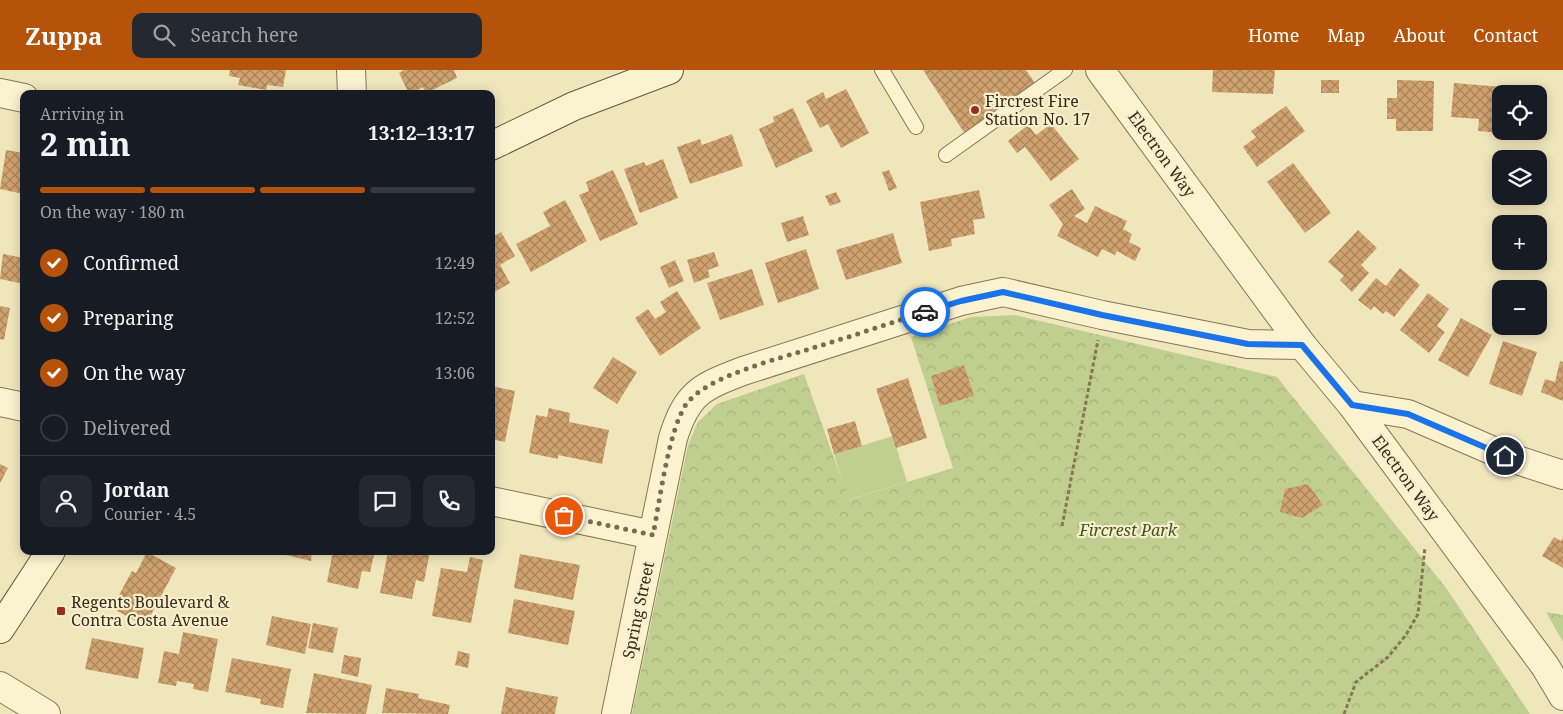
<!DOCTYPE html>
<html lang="en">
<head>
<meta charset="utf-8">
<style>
  body { margin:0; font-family:"Noto Serif",serif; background:#242831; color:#f1f3f6; height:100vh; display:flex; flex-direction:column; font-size:19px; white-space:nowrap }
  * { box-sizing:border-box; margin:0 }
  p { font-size:16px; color:#9ea1a6 }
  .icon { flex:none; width:28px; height:28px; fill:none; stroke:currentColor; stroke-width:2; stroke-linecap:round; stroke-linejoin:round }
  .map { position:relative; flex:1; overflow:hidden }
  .side { position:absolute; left:20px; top:20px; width:475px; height:465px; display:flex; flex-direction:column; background:#171b24; border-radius:10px; box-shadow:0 2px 12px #0003 }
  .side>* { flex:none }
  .buttons { position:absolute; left:1492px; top:15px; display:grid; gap:10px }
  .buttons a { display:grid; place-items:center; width:55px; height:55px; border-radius:10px; background:#171b24; box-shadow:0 2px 12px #0003; font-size:25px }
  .pin { position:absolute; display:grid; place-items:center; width:42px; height:42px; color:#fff; margin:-21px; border:2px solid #fff; border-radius:50%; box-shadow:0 1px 5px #0007 }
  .courier { position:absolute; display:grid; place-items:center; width:50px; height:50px; margin:-25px; border:4px solid #1a73e8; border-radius:50%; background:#fff; color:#222; box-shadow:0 1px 6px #0007 }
  .headline em { font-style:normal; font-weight:700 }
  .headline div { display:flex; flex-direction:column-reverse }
  .headline { display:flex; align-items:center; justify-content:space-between; height:85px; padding:0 20px }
  h1 { font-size:32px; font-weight:700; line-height:38px }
  .bar { display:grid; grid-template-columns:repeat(4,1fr); gap:8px 5px; align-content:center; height:60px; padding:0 20px }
  .bar i { height:6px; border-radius:4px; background:#363941 }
  .bar .active { background:#b45309 }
  .bar p { grid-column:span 4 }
  .line { display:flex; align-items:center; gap:12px; padding:0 20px; border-top:1px solid #363941 }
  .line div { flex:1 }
  .round { display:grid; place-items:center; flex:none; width:52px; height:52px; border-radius:10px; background:#242831 }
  ol { padding:0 20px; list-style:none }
  li { display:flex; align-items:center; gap:15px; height:55px }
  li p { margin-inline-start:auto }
  li .icon { padding:5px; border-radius:50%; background:#b45309; color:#fff; stroke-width:4 }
  li:last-child { color:#9ea1a6 }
  li i { width:28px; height:28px; border:2px solid #363941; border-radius:50% }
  header { display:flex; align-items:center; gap:30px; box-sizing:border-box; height:70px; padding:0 25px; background:#b45309; color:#fff }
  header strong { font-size:24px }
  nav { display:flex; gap:28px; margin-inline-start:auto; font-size:18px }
  .search { width:350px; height:45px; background:#242831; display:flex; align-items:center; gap:12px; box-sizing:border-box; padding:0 18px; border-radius:10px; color:#9ea1a6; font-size:19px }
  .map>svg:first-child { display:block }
  .grass { fill:#c0ce90 }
  .park { fill:url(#park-crowns) }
  .building { fill:url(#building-cross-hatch) }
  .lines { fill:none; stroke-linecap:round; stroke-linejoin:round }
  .service-casing { stroke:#887555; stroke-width:16 }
  .minor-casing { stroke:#887555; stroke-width:30 }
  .tertiary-casing { stroke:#887555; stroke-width:30 }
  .secondary-casing { stroke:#695638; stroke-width:30 }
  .path { stroke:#887555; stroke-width:3; stroke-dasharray:4 2.5; stroke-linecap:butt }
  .service { stroke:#fbf2cf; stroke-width:14 }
  .minor { stroke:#fbf2cf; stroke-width:28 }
  .tertiary { stroke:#fbf2cf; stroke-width:28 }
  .secondary { stroke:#fbf2cf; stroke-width:28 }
  .done { stroke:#776c53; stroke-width:5; stroke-dasharray:0 9 }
  .route { stroke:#1a73e8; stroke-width:6 }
  .poi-dot { fill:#9a2d22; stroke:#f7efcc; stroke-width:2 }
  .labels { text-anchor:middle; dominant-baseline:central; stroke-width:4.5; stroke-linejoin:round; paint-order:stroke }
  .poi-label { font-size:16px; fill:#362b1a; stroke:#f7efcc; text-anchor:start }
  .street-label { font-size:16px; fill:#362b1a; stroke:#f7efcc }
  .park-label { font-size:16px; font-style:italic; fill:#415420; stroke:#f7efcc }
</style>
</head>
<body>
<header>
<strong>Zuppa</strong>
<div class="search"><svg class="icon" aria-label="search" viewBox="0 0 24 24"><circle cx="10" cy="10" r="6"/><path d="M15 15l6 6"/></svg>Search here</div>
<nav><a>Home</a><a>Map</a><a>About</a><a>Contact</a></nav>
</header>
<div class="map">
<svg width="1563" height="644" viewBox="0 0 1563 644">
  <defs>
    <pattern id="park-crowns" width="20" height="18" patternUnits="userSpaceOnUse" patternTransform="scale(1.25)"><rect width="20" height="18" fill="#c0ce90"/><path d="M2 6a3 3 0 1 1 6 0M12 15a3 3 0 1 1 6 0" fill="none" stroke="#a6b17c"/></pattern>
    <pattern id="building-cross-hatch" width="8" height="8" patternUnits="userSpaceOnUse" patternTransform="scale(1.25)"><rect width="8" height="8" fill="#d0a26f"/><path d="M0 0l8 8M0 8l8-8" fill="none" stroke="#aa845a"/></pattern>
  </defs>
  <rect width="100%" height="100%" fill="#f0e6bc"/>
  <path class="grass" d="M893,366L907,412L848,430L834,384Z"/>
  <path class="park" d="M1015,245L1277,307L1447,519L1530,644H632L688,375L698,352L717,334L804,304L849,430L953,398L911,267L971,247Z
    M1546,542L1563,545V572Z"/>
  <path class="building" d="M230,0H286L283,17L267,15L266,20L238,15L240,8L229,6Z
    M404,0H454L457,8L426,23L423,17L409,24L399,3Z
    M923,0H1026L1037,16L965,64Z
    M1213,0H1275L1273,24L1212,22Z
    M1321,10H1339V23H1321Z
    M1397,10L1434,11L1433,61H1396V49H1387V28H1397Z
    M1454,13L1539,20V24H1501V61H1522V65L1478,61L1479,49L1451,47Z
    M846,19L869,63L841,78L828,54L820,58L806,31L823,22L826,29Z
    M1286,36L1305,61L1257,97L1243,77L1256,67L1251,61Z
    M793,38L813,81L776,98L759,59L774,52L773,47Z
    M1051,54L1079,89L1051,111L1025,77L1017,83L1008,71L1028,55L1036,65Z
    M732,64L743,96L690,114L677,77L700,69L702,75Z
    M6,80L24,83V124L0,119Z
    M663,89L678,128L640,143L624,99L644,92L646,96Z
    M1293,93L1331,143L1305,163L1267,112Z
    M613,100L638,154L600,171L579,125L589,121L586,112Z
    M889,100L897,118L889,121L882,102Z
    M1072,119L1085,139L1074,146L1087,153L1095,136L1127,151L1123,159L1132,164L1129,172L1141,178L1135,191L1117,181L1115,185L1102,179L1098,187L1057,166L1063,154L1049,135Z
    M979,120L985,148L973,150L975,164L951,169L952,176L929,181L920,132Z
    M836,122L841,132L830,136L825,126Z
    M565,130L587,171L531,202L516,174L550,156L543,142Z
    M803,146L809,165L787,172L781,153Z
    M1358,160L1377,178L1361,195L1369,203L1352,222L1340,210L1344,206L1328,192Z
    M501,162L515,186L500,195L510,213L491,224V168Z
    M893,163L902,193L846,210L836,180Z
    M806,179L819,219L778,233L765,193Z
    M714,182L719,196L708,200L710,207L694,213L687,190Z
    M3,184L24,188V214L0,209Z
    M675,190L684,211L669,218L660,197Z
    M1400,198L1420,215L1394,247L1386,241L1383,244L1374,236L1371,240L1358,230L1376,208L1386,216Z
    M752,199L764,235L720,250L707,213Z
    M677,221L701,258L660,286L635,248L648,239L655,249L666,242L660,232Z
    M1428,223L1449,239L1437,256L1445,262L1429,283L1400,260Z
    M0,236L10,238L4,270L0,269Z
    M1461,248L1492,265L1468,307L1438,290Z
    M1503,271L1537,282L1522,326L1489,314Z
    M613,287L637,302L617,334L593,318Z
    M1560,291L1563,292V331L1541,322L1545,309L1555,312Z
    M964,295L974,326L940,336L931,306Z
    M908,308L927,368L896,378L876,319Z
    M491,316L515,321L505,372L491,369Z
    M549,338L570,343L569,352L609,360L602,394L558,385V389L529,383L536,345L547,347Z
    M855,351L862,376L834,384L827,359Z
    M0,394L8,398L0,413Z
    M1308,414L1323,435L1302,448L1280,442L1285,419Z
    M1554,467L1561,471L1563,468V498L1542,486Z
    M269,481H312L311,491Z
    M333,481H375L370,502L362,501L358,519L327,512Z
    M388,481H430L424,512L416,510L412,529L380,523Z
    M147,482L176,498L145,556L112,538L132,501L136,503Z
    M520,484L580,495L573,530L514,518Z
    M470,487L483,490L471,553L432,546L441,498L467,502Z
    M514,529L575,541L568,575L508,563Z
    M272,546L311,554L305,584L266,575Z
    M313,553L338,558L333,583L308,578Z
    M183,562L218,569L208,622L193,619L194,614L177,611L176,616L158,613L164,581L179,584Z
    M92,568L144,578L138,609L85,599Z
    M458,581L470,584L468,598L455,595Z
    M344,585L361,588L358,607L341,603Z
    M232,588L291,599L283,638L260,634L261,629L225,622Z
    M314,603L372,615L366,644L306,643Z
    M506,617L558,627L555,644H501Z
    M386,618L419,624L418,628L450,635L448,644L382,643Z"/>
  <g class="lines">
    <defs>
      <path id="service" d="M882,0L916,57
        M946,85L1065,0"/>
      <path id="minor" d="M351,0L352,24
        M0,23L24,28
        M0,332L24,337
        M1352,335L1408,344L1505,386L1563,405
        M491,431L653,465
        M0,616L46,644
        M616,644L673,368C687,323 701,317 743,301L961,231L1003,222L1102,245L1248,274L1302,275"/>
      <path id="tertiary" d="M1100,0L1302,275L1352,335L1545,596L1563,626"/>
      <path id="secondary" d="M491,76L574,36L669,0
        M0,559L51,481"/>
    </defs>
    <use href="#service" class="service-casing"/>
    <use href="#minor" class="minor-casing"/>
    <use href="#tertiary" class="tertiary-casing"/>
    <use href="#secondary" class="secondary-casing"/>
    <path class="path" d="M1062,456L1098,270
      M1344,644L1356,612L1388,587L1406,565L1418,544L1425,477"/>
    <use href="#service" class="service"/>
    <use href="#minor" class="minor"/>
    <use href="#tertiary" class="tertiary"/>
    <use href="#secondary" class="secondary"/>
  </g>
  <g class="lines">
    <path class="done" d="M564,446L653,465C660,430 668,364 685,336C704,306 782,288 816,277C852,266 888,254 925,242"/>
    <path class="route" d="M925,242L961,231L1003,222L1102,245L1248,274L1302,275L1352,335L1408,344L1505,386"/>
  </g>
  <g class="poi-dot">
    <circle cx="975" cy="40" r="5"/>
    <rect x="56" y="536" width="10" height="10" rx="2.5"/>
  </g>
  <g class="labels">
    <g class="poi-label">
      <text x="985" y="31">Fircrest Fire<tspan x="985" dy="18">Station No. 17</tspan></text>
      <text x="71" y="532">Regents Boulevard &amp;<tspan x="71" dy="18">Contra Costa Avenue</tspan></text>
    </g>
    <g class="street-label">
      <text transform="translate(1162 84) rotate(54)">Electron Way</text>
      <text transform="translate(1406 408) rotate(54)">Electron Way</text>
      <text transform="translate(638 540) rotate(-78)">Spring Street</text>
    </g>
    <g class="park-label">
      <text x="1128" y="460">Fircrest Park</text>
    </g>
  </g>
</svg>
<div class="buttons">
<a><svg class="icon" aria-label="locate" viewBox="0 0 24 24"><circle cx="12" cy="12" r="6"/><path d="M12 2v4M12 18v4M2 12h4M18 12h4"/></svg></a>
<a><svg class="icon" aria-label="layers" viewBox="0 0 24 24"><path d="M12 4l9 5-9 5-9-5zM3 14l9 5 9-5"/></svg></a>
<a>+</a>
<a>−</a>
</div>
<div class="pin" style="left:564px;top:446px;background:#ea580c"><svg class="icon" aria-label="bag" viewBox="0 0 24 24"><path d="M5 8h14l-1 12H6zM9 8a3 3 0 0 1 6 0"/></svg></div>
<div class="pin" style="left:1505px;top:386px;background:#1f2937"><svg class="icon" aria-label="home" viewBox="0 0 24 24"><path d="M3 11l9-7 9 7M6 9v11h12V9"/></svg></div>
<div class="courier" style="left:925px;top:242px"><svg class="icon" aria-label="car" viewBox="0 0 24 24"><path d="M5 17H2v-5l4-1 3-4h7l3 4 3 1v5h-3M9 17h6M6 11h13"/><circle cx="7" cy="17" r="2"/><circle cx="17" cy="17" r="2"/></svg></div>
<section class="side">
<div class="headline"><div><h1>2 min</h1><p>Arriving in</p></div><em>13:12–13:17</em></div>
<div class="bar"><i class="active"></i><i class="active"></i><i class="active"></i><i></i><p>On the way · 180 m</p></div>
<ol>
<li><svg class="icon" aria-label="check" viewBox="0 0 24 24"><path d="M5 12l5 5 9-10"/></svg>Confirmed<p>12:49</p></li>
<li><svg class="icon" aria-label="check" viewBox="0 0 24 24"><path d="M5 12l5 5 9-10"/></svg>Preparing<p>12:52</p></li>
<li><svg class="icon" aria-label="check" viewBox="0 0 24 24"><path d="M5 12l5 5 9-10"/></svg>On the way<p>13:06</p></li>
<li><i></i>Delivered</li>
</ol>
<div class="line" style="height:90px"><a class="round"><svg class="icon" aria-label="person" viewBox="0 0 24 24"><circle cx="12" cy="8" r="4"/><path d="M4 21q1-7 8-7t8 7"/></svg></a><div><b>Jordan</b><p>Courier · 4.5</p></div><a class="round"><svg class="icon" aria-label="chat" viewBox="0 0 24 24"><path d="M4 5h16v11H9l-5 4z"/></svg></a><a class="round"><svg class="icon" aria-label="phone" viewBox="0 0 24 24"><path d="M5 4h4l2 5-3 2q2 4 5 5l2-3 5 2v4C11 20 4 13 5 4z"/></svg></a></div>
</section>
</div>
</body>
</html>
